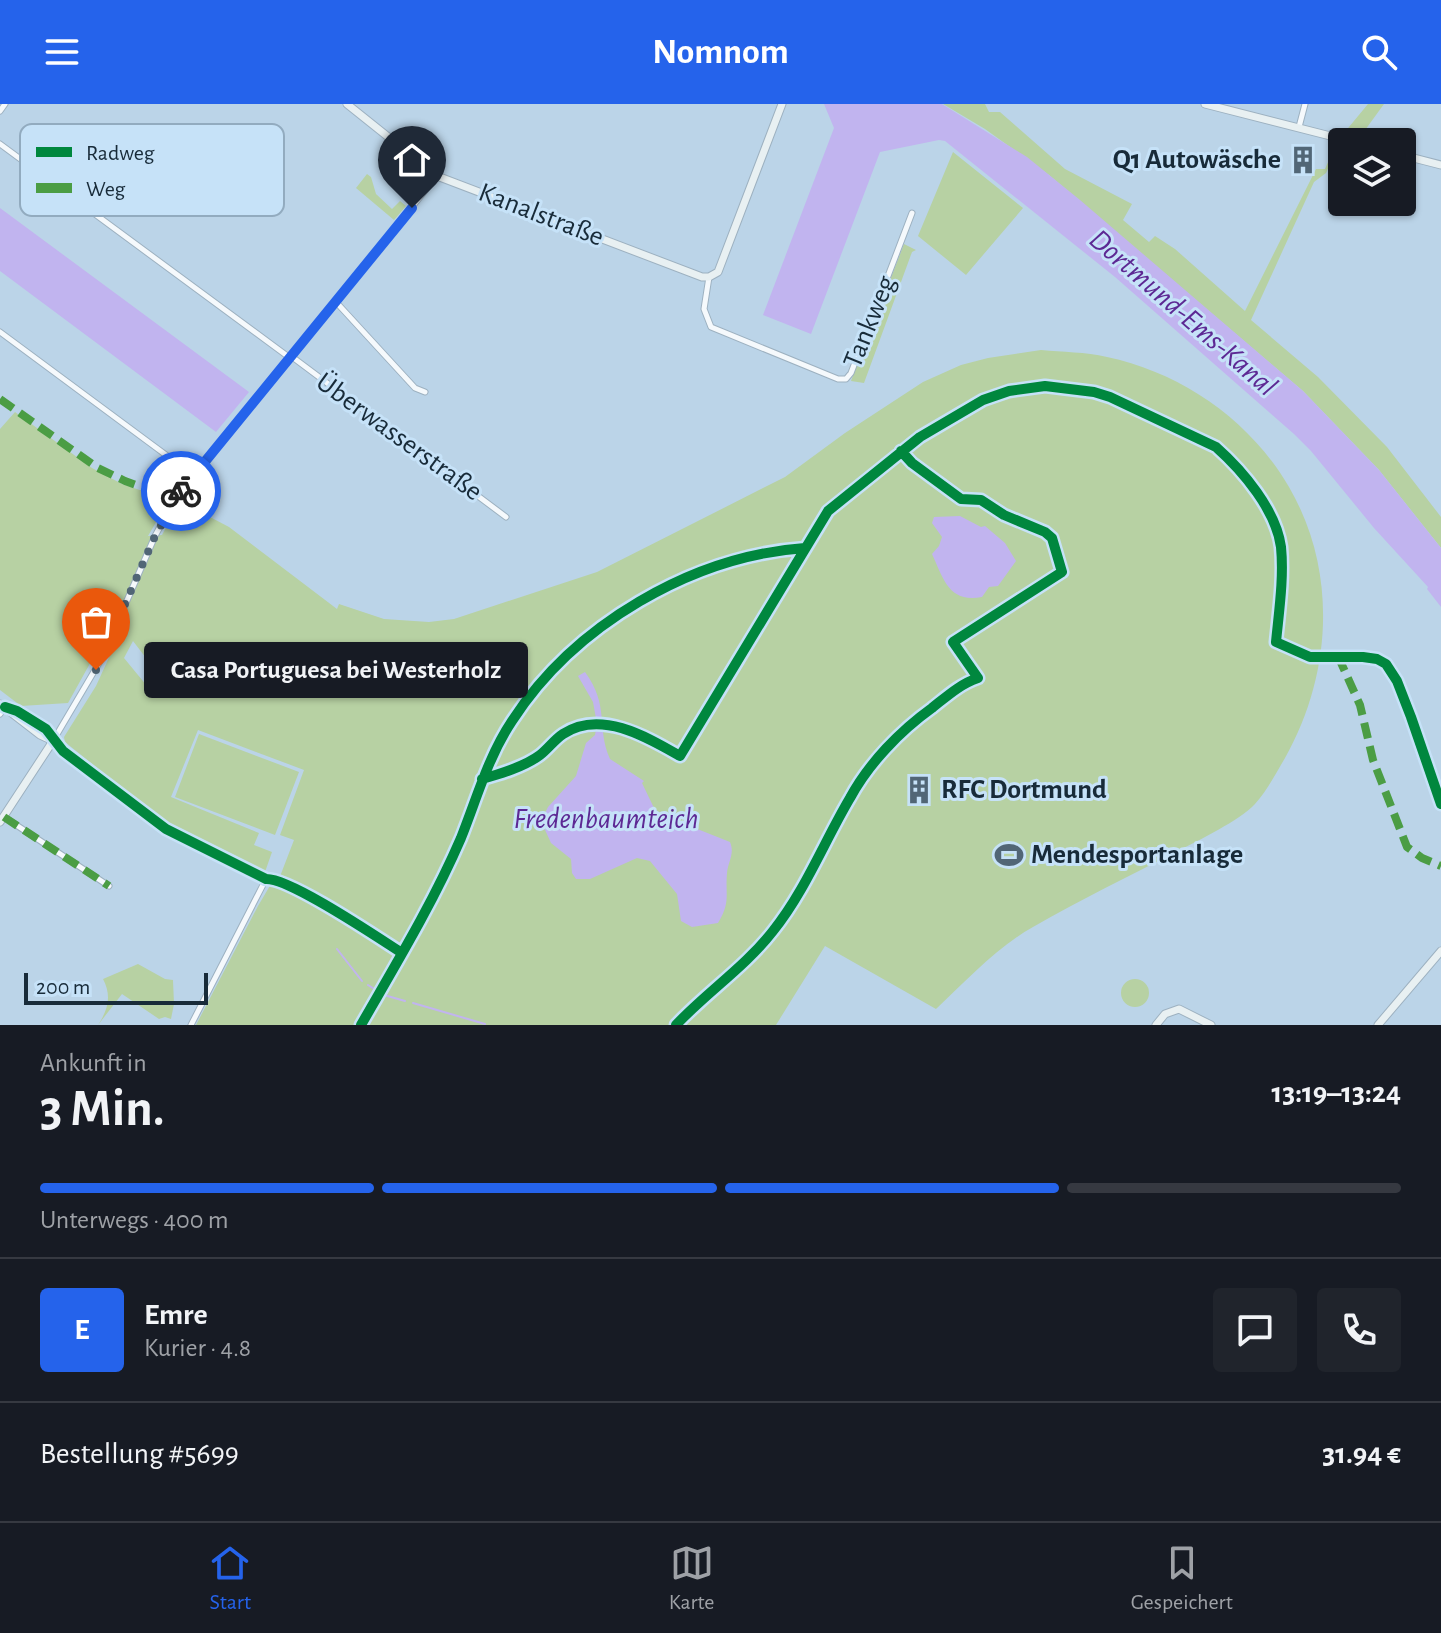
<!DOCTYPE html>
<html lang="de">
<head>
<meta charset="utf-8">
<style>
  body { margin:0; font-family:"Alegreya Sans",sans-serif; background:#20242c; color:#f1f3f6; height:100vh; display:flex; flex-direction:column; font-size:30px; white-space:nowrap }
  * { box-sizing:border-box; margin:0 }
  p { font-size:26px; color:#9ea1a6 }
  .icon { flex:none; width:44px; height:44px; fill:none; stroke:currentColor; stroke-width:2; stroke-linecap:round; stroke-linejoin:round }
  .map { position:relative; height:921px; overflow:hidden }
  .drawer { display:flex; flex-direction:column; background:#171b24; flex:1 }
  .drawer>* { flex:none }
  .buttons { position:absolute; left:1328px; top:24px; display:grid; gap:16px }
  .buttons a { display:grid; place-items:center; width:88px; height:88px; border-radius:8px; background:#171b24; box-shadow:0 2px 6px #0004; font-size:40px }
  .scale { position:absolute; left:24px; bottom:20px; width:184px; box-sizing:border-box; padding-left:8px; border:4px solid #182b39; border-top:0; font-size:22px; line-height:28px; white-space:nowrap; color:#182b39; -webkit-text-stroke:6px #c6e2f8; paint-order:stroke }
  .pin { position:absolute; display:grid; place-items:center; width:68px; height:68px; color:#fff; margin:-82px -34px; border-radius:50% 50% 50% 0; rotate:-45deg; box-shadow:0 0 8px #0007 }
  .pin .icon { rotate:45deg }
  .courier { position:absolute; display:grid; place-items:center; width:80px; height:80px; margin:-40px; border:6px solid #2563eb; border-radius:50%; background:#fff; color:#222; box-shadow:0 2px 10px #0007 }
  .bubble { position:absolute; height:56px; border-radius:8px; background:#171b24; box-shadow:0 2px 6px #0004; font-size:26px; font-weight:600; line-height:56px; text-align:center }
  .headline em { font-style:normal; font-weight:600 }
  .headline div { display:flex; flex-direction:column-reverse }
  .headline { display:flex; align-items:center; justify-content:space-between; height:136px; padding:0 40px }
  h1 { font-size:52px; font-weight:600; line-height:60px }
  .bar { display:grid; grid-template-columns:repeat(4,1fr); gap:12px 8px; align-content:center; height:96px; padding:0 40px }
  .bar i { height:10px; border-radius:6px; background:#363941 }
  .bar .on { background:#2563eb }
  .bar p { grid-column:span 4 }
  .line { display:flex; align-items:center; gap:20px; padding:0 40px; border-top:2px solid #363941 }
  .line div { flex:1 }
  .round { display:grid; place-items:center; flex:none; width:84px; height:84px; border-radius:8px; background:#20242c }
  header { display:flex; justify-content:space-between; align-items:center; height:104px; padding:0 40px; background:#2563eb; color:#fff; font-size:36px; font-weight:600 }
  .tabs { display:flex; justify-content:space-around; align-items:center; height:112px; border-top:2px solid #363941; background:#171b24; font-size:22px; color:#9ea1a6 }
  .tabs a { display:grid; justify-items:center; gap:4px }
  .tabs .on { color:#2563eb }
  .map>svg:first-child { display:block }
  .green { fill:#b7d1a3; fill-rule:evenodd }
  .water { fill:#c1b4ef }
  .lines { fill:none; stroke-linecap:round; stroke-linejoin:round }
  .stream { stroke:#c1b4ef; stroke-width:2 }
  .street-casing { stroke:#9db1c0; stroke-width:7 }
  .secondary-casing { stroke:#9db1c0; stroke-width:9 }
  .street { stroke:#f5f9fc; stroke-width:5 }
  .secondary { stroke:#e8f0f2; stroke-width:7 }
  .quiet { stroke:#4b9d44; stroke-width:8; stroke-dasharray:16 8; stroke-linecap:butt }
  .cycleway-casing { stroke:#c6e2f8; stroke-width:15 }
  .cycleway { stroke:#00873e; stroke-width:10 }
  .done { stroke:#516676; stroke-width:8; stroke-dasharray:0 14.4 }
  .route { stroke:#2563eb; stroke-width:10 }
  .labels { text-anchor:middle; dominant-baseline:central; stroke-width:6; stroke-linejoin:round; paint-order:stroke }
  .poi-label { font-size:28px; font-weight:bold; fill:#182b39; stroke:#c6e2f8; text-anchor:start }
  .street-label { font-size:28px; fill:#182b39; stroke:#c6e2f8 }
  .water-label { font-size:30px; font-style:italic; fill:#5d2994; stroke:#c6e2f8 }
  .key { fill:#c6e2f8; stroke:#92abbf; stroke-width:2 }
  .key-label { font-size:22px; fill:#182b39 }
</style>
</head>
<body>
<header><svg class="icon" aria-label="menu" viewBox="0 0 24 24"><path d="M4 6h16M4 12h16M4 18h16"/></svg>Nomnom<svg class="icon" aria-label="search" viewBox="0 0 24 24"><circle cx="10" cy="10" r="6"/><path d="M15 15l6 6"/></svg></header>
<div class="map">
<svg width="1441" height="921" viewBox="0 0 1441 921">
  <rect width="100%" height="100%" fill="#bbd4e8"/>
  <path class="green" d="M943,0H985L989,8H1000L1065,65L1132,100L1123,116L1149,138L1155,132L1175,145L1245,207L1316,65H1325L1336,40L1339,41L1326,69L1314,78L1251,216L1318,273L1387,343L1441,413V444L1379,366L1303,287L1049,71L985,25Z
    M1368,0H1384L1360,33L1344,29Z
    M953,48L1023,104L966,171L918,132Z
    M367,70L371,73L376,90L392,105L400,97L406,102L394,116L356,84Z
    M904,140L916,146L912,148L864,279L851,277Z
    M1041,246C1063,248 1085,248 1107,253C1182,269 1250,316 1289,383C1338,467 1332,571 1285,654C1276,669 1267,687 1255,700C1239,717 1199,736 1178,747C1129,772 1080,796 1033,823C997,843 966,877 936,905L825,842L776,921H196L258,802L271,780L279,775L294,736L280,731L304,666L198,626L171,693L259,729L254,741L272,748L265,768L162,717L65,638L64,633L96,582L111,549L98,545L68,599L21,602L0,586V325L15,308L92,364L122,380L169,396L148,432L162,431L171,414L179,419L189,402L229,423L337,505L339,500L384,515L429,518L454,515L597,468L785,373L845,329L923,278L961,261L988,254ZM133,537L159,571L147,582L124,554Z
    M199,630L299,668L275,731L175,693Z
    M138,860L165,875L173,876L174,900L171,915L165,913L159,915L122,890L98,921C108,906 112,892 103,875Z
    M1121 889a14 14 0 1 1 28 0a14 14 0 1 1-28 0Z"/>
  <path class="water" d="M824,0H942L1027,53L1080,96L1303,287L1379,366L1441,444V503L1427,485L1428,483L1374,424L1311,347L1294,330L1115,173L945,37L939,36L880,48L811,230L763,211L834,24Z
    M0,104L249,288L216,328L0,167Z
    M960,412L981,423L985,422L1005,439L1016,457L998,482L989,483L982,493C949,499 944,476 932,450L939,442L942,433L932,419L934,413Z
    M585,568C610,602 596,623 610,655L644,677L642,679L654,704L662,711L730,738C735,750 728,758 727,769C725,790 731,798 718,819L692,823L681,817L677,790L650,757L637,754L590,775H576L572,769L571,755L551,739L541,717L548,703L576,672L586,639L595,631L597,620L593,598L578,572Z"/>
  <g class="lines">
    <path class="stream" d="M337,845L362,877
      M368,881L376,886
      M384,891L405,897
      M413,899L485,920"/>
    <defs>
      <path id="street" d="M0,7L5,0
        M1299,23L1305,0
        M0,40L290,254
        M709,173L704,205L711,223L838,275H846L851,269L912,109
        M336,198L415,284L425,288
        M0,228L193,371
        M291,252L506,413
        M0,610L5,603
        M4,713L109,782
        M191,921L266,775L166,725L114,688L53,637L102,554L155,432L175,395L437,72"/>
      <path id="secondary" d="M347,0L437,72L702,173H709L718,168L782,0
        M1205,0L1354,38
        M1402,51L1441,61
        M0,600L40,631L53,637
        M8,604L46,625L53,637
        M0,718L53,637
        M1156,921L1165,910L1179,905L1211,921
        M1378,921L1441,847"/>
    </defs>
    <use href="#street" class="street-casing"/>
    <use href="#secondary" class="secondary-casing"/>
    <use href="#street" class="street"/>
    <use href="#secondary" class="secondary"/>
    <path class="quiet" d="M0,295L98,364L125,377L175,395
      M1338,552L1360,601L1373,656L1407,743L1422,754L1441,762
      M4,713L109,782"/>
    <defs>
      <path id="cycleway" d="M5,603L17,607L46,625L63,647L166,725L266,775C290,774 377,833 402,849
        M482,675C500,670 524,663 540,651C548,645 554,636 563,630C600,605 647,633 680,652L828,407L920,333L983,296L1009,287L1045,282L1094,288L1110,293L1216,343C1243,367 1276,406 1281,443C1284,474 1279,507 1276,538L1310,553H1363L1377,555L1386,560L1397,577L1411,613L1441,700
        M361,921C396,860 433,799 461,734C477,694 488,653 512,617C574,521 692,452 805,444
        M676,921C707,888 745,863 773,827C805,787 824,738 850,694C869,659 900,627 932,604C946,593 960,580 978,574L953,538L1062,468L1052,434L1045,428L1004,411L981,396L961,395L912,359L901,347"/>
    </defs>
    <use href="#cycleway" class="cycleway-casing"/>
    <use href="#cycleway" class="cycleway"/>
  </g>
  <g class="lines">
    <path class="done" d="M96,566L155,432L181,387"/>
    <path class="route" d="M181,387L412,104"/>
  </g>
  <defs>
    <symbol id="building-bare" viewBox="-9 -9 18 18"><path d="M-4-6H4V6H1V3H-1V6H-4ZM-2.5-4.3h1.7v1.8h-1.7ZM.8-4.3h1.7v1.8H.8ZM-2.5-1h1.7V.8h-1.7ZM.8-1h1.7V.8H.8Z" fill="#516676" stroke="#c6e2f8" stroke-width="2.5" paint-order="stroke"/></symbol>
    <symbol id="stadium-bare" viewBox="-9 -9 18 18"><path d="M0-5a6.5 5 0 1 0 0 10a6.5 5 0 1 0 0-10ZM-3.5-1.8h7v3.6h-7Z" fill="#516676" stroke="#c6e2f8" stroke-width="2.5" paint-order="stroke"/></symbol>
  </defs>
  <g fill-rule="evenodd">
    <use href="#building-bare" x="1283" y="36" width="40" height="40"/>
    <use href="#building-bare" x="899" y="666" width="40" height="40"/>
    <use href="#stadium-bare" x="989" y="731" width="40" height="40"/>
  </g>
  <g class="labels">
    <g class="poi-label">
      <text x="1281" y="56" text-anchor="end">Q1 Autowäsche</text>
      <text x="941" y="686">RFC Dortmund</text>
      <text x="1031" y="751">Mendesportanlage</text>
    </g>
    <g class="street-label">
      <text transform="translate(541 111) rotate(21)">Kanalstraße</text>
      <text transform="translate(870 218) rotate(-68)">Tankweg</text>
      <text transform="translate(399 333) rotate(36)">Überwasserstraße</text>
    </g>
    <g class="water-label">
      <text transform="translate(1183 209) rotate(41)">Dortmund-Ems-Kanal</text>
      <text x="606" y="715">Fredenbaumteich</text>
    </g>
  </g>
  <rect x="20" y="20" width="264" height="92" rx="12" class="key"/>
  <rect x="36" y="43" width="36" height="10" fill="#00873e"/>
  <rect x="36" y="79" width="36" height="10" fill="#4b9d44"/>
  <g class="key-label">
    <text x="86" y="56">Radweg</text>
    <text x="86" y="92">Weg</text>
  </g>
</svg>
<div class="buttons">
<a><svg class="icon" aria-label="layers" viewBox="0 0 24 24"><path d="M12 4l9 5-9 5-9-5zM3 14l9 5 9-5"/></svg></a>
</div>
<div class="scale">200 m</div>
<div class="pin" style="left:96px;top:566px;background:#ea580c"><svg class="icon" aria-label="bag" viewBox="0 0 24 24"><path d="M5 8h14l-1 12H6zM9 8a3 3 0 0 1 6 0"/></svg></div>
<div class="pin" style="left:412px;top:104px;background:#1f2937"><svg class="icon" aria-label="home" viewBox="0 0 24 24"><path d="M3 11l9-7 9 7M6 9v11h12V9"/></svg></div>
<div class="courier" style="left:181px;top:387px"><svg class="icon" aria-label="bike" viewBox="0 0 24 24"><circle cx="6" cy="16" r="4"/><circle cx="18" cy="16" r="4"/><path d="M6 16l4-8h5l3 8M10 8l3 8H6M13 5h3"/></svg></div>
<div class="bubble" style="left:144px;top:538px;width:384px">Casa Portuguesa bei Westerholz</div>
</div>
<section class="drawer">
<div class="headline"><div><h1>3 Min.</h1><p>Ankunft in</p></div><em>13:19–13:24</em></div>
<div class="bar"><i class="on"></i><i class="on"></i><i class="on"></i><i></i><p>Unterwegs · 400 m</p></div>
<div class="line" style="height:144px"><b class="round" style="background:#2563eb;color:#fff">E</b><div><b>Emre</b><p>Kurier · 4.8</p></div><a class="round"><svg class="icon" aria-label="chat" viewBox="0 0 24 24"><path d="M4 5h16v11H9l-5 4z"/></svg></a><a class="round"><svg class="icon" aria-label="phone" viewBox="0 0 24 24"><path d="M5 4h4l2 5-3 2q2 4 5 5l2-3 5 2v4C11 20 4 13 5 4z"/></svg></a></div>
<div class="line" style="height:104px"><div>Bestellung #5699</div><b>31.94 €</b></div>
</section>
<nav class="tabs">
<a class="on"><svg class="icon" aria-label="home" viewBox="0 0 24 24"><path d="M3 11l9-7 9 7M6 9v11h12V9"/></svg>Start</a>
<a><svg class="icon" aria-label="map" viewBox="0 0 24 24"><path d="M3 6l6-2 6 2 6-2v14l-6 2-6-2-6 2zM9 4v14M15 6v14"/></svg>Karte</a>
<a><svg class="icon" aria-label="saved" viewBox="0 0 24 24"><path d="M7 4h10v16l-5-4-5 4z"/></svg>Gespeichert</a>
</nav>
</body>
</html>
